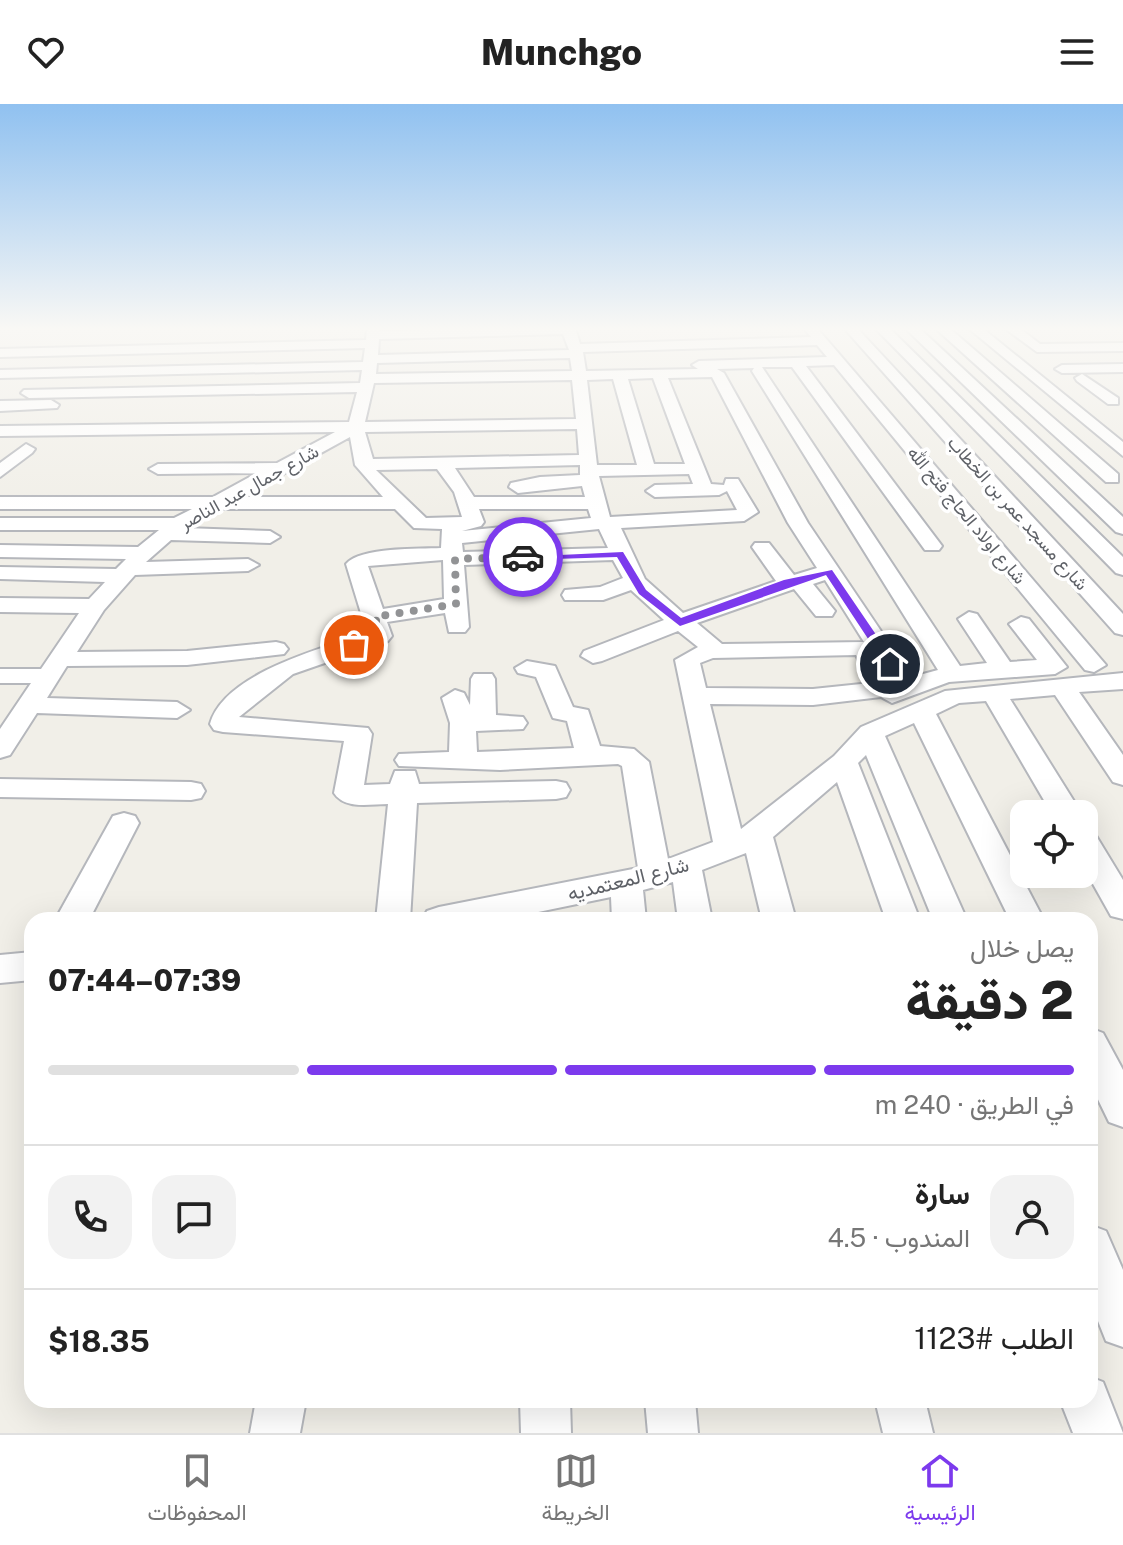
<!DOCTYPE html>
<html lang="ar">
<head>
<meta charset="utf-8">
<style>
  body { margin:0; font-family:"Public Sans",Vazirmatn,sans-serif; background:#f2f2f2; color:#222; direction:rtl; height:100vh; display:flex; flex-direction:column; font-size:30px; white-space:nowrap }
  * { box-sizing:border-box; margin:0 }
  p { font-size:26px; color:#767676 }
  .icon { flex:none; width:44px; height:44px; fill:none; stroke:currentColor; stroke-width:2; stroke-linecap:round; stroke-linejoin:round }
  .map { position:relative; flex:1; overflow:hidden; direction:ltr }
  .side { position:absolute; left:24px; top:808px; width:1074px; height:496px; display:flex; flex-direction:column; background:#fff; border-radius:24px; box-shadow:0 8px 32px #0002; direction:rtl }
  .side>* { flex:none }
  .tools { position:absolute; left:1010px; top:696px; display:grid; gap:16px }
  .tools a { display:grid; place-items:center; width:88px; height:88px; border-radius:16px; background:#fff; box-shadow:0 8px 32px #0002; font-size:40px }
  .pin { position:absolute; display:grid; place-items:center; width:68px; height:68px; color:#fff; margin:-34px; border:4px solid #fff; border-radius:50%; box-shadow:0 2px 8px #0007 }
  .courier { position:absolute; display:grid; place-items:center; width:80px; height:80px; margin:-40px; border:6px solid #7c3aed; border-radius:50%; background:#fff; color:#222; box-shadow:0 2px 10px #0007 }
  .head em { font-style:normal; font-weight:800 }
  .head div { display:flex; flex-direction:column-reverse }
  .head { display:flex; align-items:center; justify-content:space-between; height:136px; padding:0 24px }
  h1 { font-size:52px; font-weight:800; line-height:60px }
  .bar { display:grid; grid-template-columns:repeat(4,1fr); gap:12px 8px; align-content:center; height:96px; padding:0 24px }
  .bar i { height:10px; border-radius:6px; background:#e0e0e0 }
  .bar .on { background:#7c3aed }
  .bar p { grid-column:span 4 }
  .line { display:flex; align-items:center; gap:20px; padding:0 24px; border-top:2px solid #e0e0e0 }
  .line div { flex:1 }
  .round { display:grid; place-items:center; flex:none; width:84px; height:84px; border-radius:24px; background:#f2f2f2 }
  header { display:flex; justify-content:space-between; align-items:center; height:104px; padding:0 24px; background:#fff; font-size:36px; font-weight:800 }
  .tabs { display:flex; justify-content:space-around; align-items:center; height:112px; border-top:2px solid #e0e0e0; background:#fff; font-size:22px; color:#767676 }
  .tabs a { display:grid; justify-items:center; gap:4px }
  .tabs .on { color:#7c3aed }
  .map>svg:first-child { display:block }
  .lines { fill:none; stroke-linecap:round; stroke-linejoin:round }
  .minor-casing { stroke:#b5b7bc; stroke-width:4 }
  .minor { fill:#fff; fill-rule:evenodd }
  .route { fill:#7c3aed }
  .done { stroke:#929395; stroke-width:8; stroke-dasharray:0 14.4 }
  .labels { text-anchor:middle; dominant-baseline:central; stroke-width:7; stroke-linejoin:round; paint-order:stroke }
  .far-street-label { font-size:18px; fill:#5f6268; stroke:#fff }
  .street-label { font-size:20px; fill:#5f6268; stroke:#fff }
</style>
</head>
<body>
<header><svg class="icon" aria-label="menu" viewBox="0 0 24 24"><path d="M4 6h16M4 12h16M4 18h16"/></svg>Munchgo<svg class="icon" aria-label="heart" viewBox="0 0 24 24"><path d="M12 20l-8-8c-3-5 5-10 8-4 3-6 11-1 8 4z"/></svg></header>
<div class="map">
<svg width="1123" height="1329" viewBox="0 0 1123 1329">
  <rect width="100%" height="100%" fill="#f1efe8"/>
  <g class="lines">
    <defs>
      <path id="minor" d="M367,223H380V227L575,223L580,240L811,233L803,223H816L1106,561L1094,568L1085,566L834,261L806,262L939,438L942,442L939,446H925L792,263H762L960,562L987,559L958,515L969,508L977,510L1010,558L1037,556L1009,520L1021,513L1029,515L1067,563L1055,570L949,578L892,599L881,593L813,601L710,600L741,725L834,652L861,623L945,587L1123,569V585L1079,588L1123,651V681L1113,678L1055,591L1010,595L1082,710H1052L986,597L959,599L936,610L1044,816H1010L914,619L885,632L967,816H933L866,651L858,659L920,816H886L837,678L773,733L796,816H762L746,749L702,766L712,816H678L673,778L643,786L646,816H612L611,793L499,816H422L427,807L439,803L638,764L622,662L618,660L500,666L399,662L395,656L399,650L449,648L450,619L442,594L455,586L464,589L470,601L471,575L474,570H492L495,575L496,611L523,613L527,619L523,625L476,627L477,648L574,644L567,617L553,614L536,573L518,569L515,564L527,557L555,562L573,603L588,606L600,642L634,645L649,658L668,755L713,738L675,556L698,543L678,527L602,557L593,559L581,552L584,547L664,516L631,486L603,496H565L562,491L565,486L600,483L623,474L613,456L464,461L469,523L465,528H449L445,509L387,518L392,532L388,537L293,570L239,613L368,624L372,630L364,681L390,680L395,667H415L419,680L556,677L566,679L570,686L566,693L556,695L417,699L410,816H376L388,700C370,700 345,706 334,689L344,637L223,628L214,626L210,620C224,569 323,544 367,529L346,460C360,443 419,445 441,444L442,425L414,424L395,405H220L185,424L270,427L280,433L270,439L171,436L146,458L248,455L259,461L248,467L135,471L104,506L77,548L187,547L276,538L284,540L288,545L284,550L187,561L67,562L47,594L177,598L190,606L177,614L37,609L10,651L0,654V625L31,579H0V565H41L79,509L0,508V494L89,495L105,478L0,475V463L116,465L126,455L0,453V441L138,443L159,426H0V414H174L192,405H0V393H213L257,369L158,370L149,365L158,360L277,359L335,328L0,332V322L349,318L357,288L29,294L21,289L24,286L360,279L362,266L0,274V266L363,258L365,244L0,253V245L366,236ZM563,230L569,246L378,251L379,235ZM817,241L827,253L699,257L692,261L698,265L586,267L583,248ZM570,254L572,267L376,270L377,259ZM754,264L752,267L938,566L912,573L808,419L724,269L717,265ZM712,273L788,419L817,464L794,471L769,439H755L752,443L776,477L683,509L645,475L621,424L744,417L758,408L738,375H726L724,381L711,380L668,274ZM653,274L685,360H654L628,275ZM613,275L637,361H597L587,276ZM572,276L576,315L365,318L374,279ZM577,325L579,351L373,355L365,328ZM350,333L355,361L383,393H241ZM580,361V371L540,373L511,379L509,383L518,389L582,382L585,393H474L455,364ZM437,365L454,388L462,413L426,414L376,366ZM689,370L693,380L655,381L646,387L655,393L719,391L727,387L737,406L610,413L599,372ZM479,405H588L591,414L462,427L481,422L484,418ZM599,425L608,444L463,448L462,439ZM443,456L444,495L383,505L368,462ZM825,476L864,538L722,540L697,519L794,485L816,512H832L835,507L813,480ZM856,551L867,575L876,577L887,573L890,577L813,585L706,584L700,559L713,554Z
        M843,223H856L1123,510V531L1115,529Z
        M874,223H888L1123,453V471L1116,469Z
        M904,223H918L1123,413V430L1116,428Z
        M934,223H948L1118,370V378H1106Z
        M967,223H981L1123,338V352Z
        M1003,223H1018L1040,240L1123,239V247L1037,248Z
        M1123,260V268L1062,269L1055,265L1062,261Z
        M1082,270L1118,294V300H1108L1077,277L1075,274Z
        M51,296L59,301L57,304L0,307V297Z
        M26,340L35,345L32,349L0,373V359Z
        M0,675L191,678L201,680L205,687L201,694L191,696L0,693Z
        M124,709L135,712L139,719L89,816H55L113,712Z
        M1084,727L1095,730L1123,776V815L1111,812L1084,764Z
        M32,848V876L0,879V851Z
        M1090,924L1103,929L1123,966V1023L1109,1018L1090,979Z
        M1090,1121L1106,1127L1123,1166V1243L1106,1237L1090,1197Z
        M1090,1273L1103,1278L1123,1329H1073L1060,1296H1090Z
        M256,1296H306L300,1329H250Z
        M520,1296H570L571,1329H521Z
        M645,1296H695L698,1329H648Z
        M875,1296H925L933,1329H883Z"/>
    </defs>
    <use href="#minor" class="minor-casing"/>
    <use href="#minor" class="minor"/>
  </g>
  <linearGradient id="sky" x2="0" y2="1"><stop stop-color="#90c1f0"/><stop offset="0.55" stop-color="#f9f8f5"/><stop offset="1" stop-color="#f9f8f5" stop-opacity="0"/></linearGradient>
  <rect width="1123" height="409" fill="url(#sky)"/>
  <path class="route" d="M623,448L646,486L681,514L784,476L832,466L896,560L886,562L826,471L680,522L639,490L617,453L523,456L518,453Z"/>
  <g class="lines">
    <path class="done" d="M354,541L380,532L375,513L456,500L455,455L523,453"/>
  </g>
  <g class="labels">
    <g class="far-street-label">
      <text transform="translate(249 383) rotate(-29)">شارع جمال عبد الناصر</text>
      <text transform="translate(1018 409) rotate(48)">شارع مسجد عمر بن الخطاب</text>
      <text transform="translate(967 411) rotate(50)">شارع اولاد الحاج فتح الله</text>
    </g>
    <g class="street-label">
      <text transform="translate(628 775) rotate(-14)">شارع المعتمديه</text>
    </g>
  </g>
</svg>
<div class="tools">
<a><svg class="icon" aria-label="locate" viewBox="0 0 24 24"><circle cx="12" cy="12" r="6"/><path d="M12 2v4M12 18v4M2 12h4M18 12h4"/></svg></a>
</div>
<div class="pin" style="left:354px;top:541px;background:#ea580c"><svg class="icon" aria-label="bag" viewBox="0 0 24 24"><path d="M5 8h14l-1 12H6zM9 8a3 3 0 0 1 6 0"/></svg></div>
<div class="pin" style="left:890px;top:560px;background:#1f2937"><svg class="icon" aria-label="home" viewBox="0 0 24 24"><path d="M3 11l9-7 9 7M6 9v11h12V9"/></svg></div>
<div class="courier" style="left:523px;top:453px"><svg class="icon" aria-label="car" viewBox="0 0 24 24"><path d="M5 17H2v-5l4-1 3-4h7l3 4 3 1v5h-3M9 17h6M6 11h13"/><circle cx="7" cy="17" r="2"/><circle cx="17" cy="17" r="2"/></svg></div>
<section class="side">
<div class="head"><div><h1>2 دقيقة</h1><p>يصل خلال</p></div><em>07:39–07:44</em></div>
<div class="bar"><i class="on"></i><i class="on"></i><i class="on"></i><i></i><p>في الطريق · 240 m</p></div>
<div class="line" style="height:144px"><a class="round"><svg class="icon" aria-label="person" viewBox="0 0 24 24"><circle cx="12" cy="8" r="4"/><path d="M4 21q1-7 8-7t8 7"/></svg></a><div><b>سارة</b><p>المندوب · 4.5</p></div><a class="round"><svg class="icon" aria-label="chat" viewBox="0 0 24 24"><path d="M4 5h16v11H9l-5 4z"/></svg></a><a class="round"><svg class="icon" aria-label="phone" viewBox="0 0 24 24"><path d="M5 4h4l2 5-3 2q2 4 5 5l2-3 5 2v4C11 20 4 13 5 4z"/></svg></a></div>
<div class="line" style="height:104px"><div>الطلب #1123</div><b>$18.35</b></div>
</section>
</div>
<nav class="tabs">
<a class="on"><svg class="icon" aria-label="home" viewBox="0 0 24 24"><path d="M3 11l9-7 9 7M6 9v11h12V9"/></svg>الرئيسية</a>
<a><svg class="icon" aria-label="map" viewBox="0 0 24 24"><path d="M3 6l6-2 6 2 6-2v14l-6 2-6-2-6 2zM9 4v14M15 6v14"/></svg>الخريطة</a>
<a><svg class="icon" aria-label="saved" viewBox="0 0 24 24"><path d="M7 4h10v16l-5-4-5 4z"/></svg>المحفوظات</a>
</nav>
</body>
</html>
